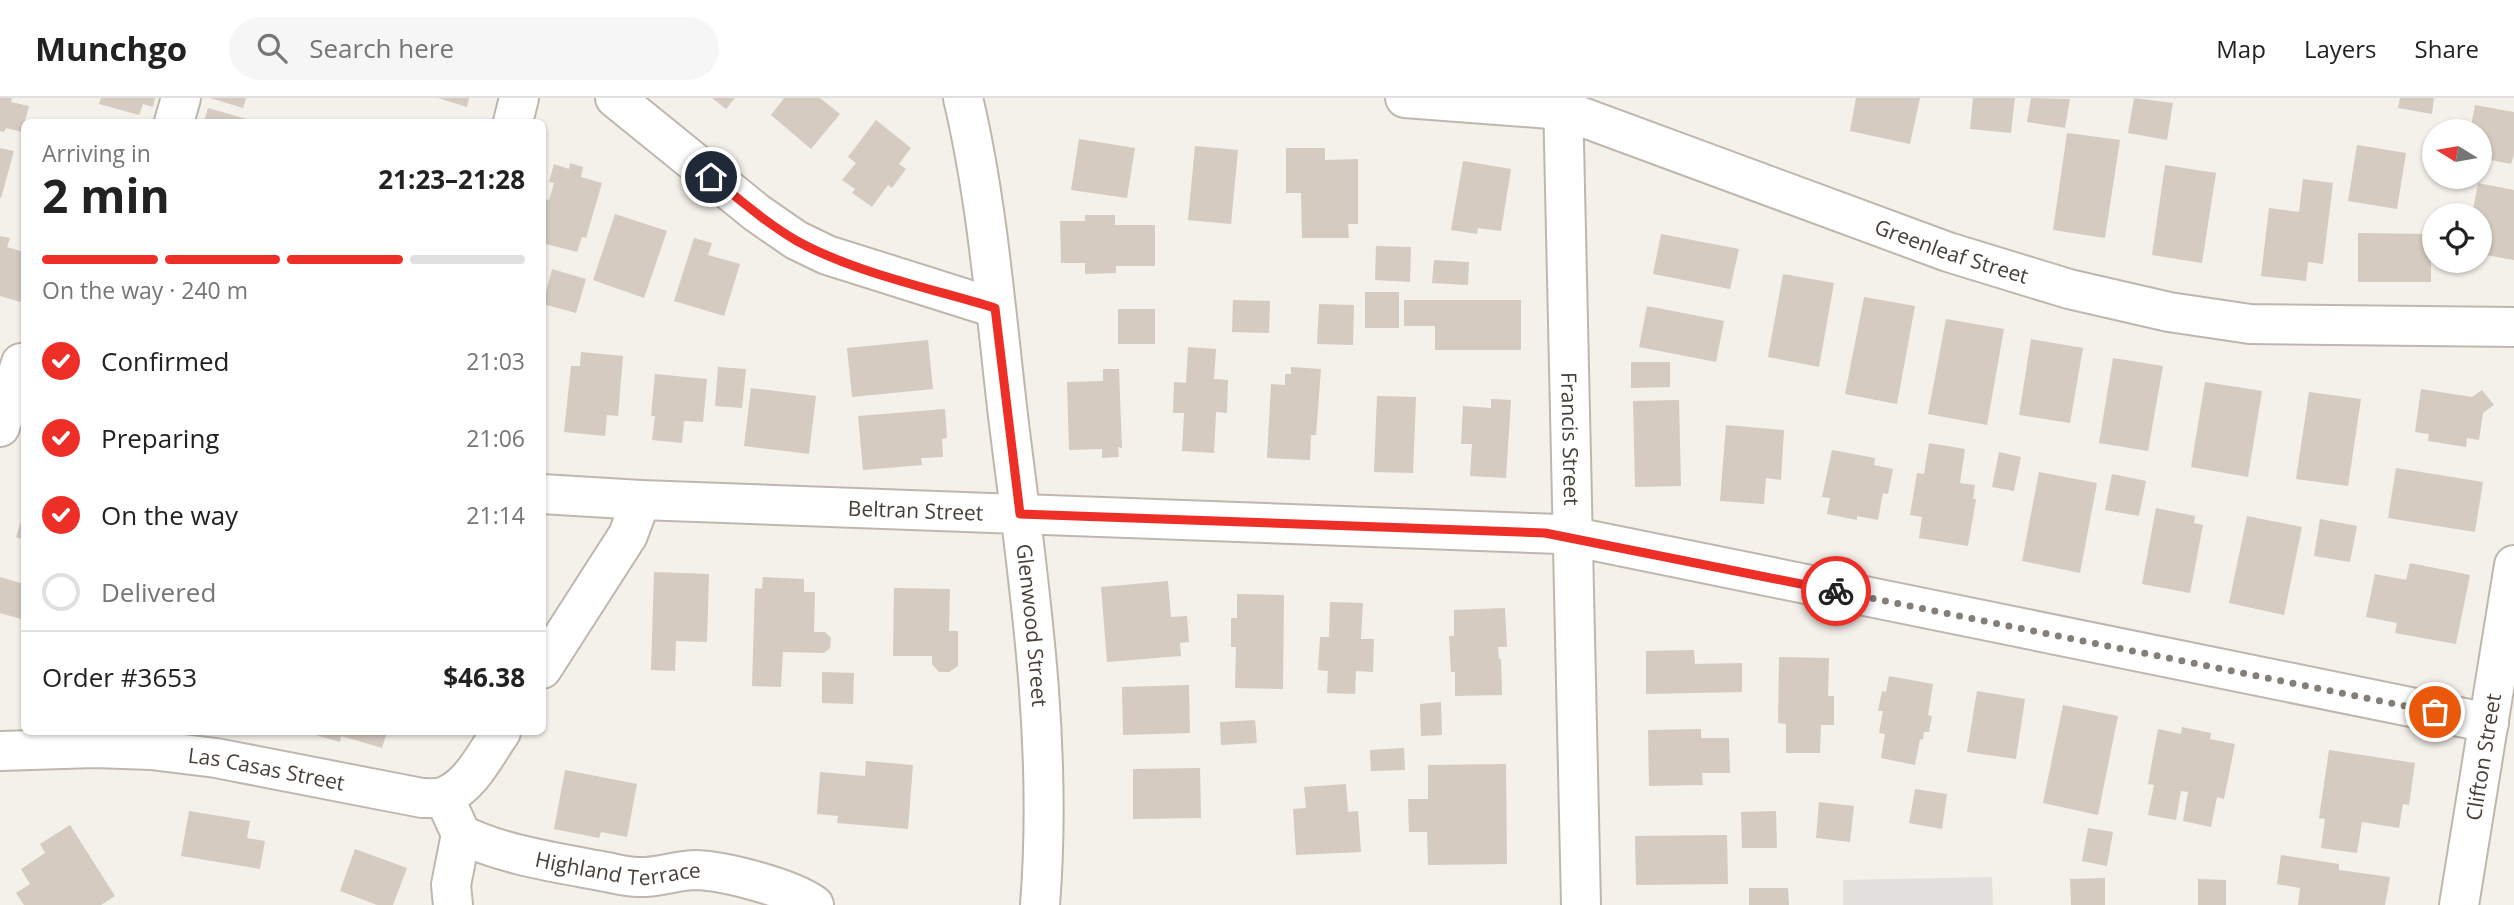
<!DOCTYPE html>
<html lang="en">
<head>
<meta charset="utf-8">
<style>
  body { margin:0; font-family:"Open Sans",sans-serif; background:#f6f6f6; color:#222; height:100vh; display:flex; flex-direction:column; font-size:26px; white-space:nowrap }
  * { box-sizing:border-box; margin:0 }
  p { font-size:23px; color:#767676 }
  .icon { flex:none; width:38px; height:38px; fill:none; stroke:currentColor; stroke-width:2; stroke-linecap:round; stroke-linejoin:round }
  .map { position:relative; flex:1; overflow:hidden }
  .details { position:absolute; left:21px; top:21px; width:525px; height:616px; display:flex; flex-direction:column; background:#fff; border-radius:10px; box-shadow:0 2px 5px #0004 }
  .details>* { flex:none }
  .needle { width:46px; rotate:281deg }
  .controls { position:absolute; left:2422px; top:21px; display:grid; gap:14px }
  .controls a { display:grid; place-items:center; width:70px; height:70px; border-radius:50%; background:#fff; box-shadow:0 2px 5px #0004; font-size:35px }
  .pin { position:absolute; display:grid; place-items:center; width:60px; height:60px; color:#fff; margin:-30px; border:4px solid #fff; border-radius:50%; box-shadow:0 2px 7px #0007 }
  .courier { position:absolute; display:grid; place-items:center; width:70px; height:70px; margin:-35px; border:5px solid #ee2f27; border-radius:50%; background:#fff; color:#222; box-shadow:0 2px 9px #0007 }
  .overview em { font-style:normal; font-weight:700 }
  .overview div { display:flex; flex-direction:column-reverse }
  .overview { display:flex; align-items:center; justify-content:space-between; height:119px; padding:0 21px }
  h1 { font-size:46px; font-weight:700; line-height:52px }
  .bar { display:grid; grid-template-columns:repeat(4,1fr); gap:10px 7px; align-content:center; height:84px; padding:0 21px }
  .bar i { height:9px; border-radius:5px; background:#e0e0e0 }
  .bar .on { background:#ee2f27 }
  .bar p { grid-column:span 4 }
  .line { display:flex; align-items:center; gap:18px; padding:0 21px; border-top:2px solid #e0e0e0 }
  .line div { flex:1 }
  ol { padding:0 21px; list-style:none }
  li { display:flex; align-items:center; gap:21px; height:77px }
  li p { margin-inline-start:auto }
  li .icon { padding:7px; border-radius:50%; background:#ee2f27; color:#fff; stroke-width:4 }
  li:last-child { color:#767676 }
  li i { width:38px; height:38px; border:4px solid #e0e0e0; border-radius:50% }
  header { display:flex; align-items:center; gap:42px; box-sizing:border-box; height:98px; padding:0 35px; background:#fff; border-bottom:2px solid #e0e0e0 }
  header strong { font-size:33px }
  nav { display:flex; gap:38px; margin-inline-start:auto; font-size:24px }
  .search { width:490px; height:63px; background:#f6f6f6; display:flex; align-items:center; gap:18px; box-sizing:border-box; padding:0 24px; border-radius:38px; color:#767676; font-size:26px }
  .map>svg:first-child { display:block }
  .parking { fill:#e3e1de }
  .building { fill:#d5cbc0 }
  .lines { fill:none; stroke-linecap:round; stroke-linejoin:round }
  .minor-casing { stroke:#bfb7ad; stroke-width:42 }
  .minor { stroke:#fff; stroke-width:38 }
  .done { stroke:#847e76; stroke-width:7; stroke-dasharray:0 12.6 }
  .route { stroke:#ee2f27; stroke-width:9 }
  .labels { text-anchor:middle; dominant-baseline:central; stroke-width:5; stroke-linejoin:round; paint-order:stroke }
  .street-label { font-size:21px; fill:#484038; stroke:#fff }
</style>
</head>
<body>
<header>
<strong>Munchgo</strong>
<div class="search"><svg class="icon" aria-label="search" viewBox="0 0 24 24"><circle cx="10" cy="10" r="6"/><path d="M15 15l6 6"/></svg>Search here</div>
<nav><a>Map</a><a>Layers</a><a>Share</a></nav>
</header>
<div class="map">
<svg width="2514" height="807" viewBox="0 0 2514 807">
  <rect width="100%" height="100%" fill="#f4f0ea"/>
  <path class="parking" d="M1992,779L1993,807H1843V782Z"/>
  <path class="building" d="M0,0H12L11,4L29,8L22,34L6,30L4,34L0,33Z
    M101,0H155L153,9L143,6L139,17L99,6Z
    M210,0H246L243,10Z
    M438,0H469L467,9Z
    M712,0H735L726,11Z
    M784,0H820L840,16L811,51L771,17Z
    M1856,0H1920L1910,46L1850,33Z
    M1973,0H2015L2011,35L1970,31Z
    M2031,0L2070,1L2065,30L2027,24Z
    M2134,0L2173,5L2167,42L2128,35Z
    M2400,0H2434L2432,16L2398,10Z
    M2475,7L2514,14V56L2511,66L2480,60V33H2470Z
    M208,10L257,24H204Z
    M876,22L911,50L899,66L906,71L892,90L888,87L872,109L852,95L855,91L842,82L856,65L848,59Z
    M2067,35L2120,42L2105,140L2053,132Z
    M1079,41L1135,50L1127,100L1071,92Z
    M2357,47L2406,55L2397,111L2348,103Z
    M1195,48L1238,52L1231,126L1188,122Z
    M0,50L14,53L1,100H0Z
    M1286,50H1325V62L1358,61V126H1348L1349,140H1302L1301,95H1286Z
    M1463,63L1511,71L1501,133L1478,130L1477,136L1451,132Z
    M570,65L583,69L581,79L602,85L586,140L582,139L577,154L542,145L545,128L542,127V100L549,102L554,85L549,84L554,66L569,71Z
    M2165,67L2216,75L2202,165L2152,157Z
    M2303,81L2333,85L2323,166L2308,164L2306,183L2261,178L2269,110L2299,114Z
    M2478,85L2514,92V162L2480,156V117H2472Z
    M615,116L667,133L644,200L593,182Z
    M1085,117H1115V127H1155V168H1116V175L1085,176V165H1061L1060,123H1085Z
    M2358,135L2431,136V184H2358Z
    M1661,136L1739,151L1730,191L1653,176Z
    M0,138L10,140L7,149L24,154V205L0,198Z
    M694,140L712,145L708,157L740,166L724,218L674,203Z
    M1376,148L1411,149L1410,184L1375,182Z
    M1434,162L1469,164L1468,187L1432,185Z
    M552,171L586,181L576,215L543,206Z
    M1783,176L1834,185L1819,269L1768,259Z
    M1365,194H1399V230H1365Z
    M1864,199L1915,208L1897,306L1845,296Z
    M1233,202L1270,203L1269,235L1232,234Z
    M1404,202H1521V252H1435V228H1404Z
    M1319,206L1354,207L1353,247L1317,246Z
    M1647,208L1724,223L1716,264L1639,249Z
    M1118,211H1155V246H1118Z
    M1946,221L2004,231L1987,327L1928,316Z
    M2031,241L2083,250L2070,325L2019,317Z
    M928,242L933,291L852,299L847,250Z
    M1188,249L1216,251L1214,281L1228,282L1227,315L1216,314L1214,355L1182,353L1184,315H1173L1174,284L1186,285Z
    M581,254L623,258L618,318L607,317L605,338L564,334L571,268H580Z
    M2113,260L2163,268L2148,353L2099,345Z
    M1631,264H1670V289L1631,290Z
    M718,269L746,271L742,310L715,308Z
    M1291,269L1321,271L1316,337H1311L1310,362L1267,360L1271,286L1285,287V276H1291Z
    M1103,271H1119L1122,350L1118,349L1119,359L1102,360V351L1069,352L1067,284L1103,283Z
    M655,276L707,281L703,324L684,323L682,345L652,342L655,318H651Z
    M2205,284L2262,293L2248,379L2191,369Z
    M751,290L816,298L809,356L744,348Z
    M2421,291L2472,299L2482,292L2494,307L2483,315L2479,342L2467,340L2466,349L2428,343L2429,336L2415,334Z
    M2309,294L2361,301L2348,388L2296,381Z
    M1377,298L1416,299L1413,375L1374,374Z
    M1491,301L1511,302L1506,380L1470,378L1472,346H1461L1463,308L1491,310Z
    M1679,302L1681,388L1635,389L1633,303Z
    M945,311L947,340L942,341L943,359L921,360L922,367L863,372L858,318Z
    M1726,327L1784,332L1781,382L1766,380L1764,406L1720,403Z
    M1929,345L1965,351L1960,385L1975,387L1973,401H1976L1968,448L1919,440L1922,419L1910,417L1917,375L1924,376Z
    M1832,352L1875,360L1874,367L1893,371L1888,396L1883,395L1878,422L1857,418V422L1827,416L1830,400L1822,399Z
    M1999,354L2021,359L2014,393L1992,389Z
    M2396,370L2483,384L2475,434L2388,420Z
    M2039,374L2097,385L2080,475L2022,463Z
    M2112,376L2146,383L2139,418L2105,412Z
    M2156,410L2195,418L2194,425L2203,427L2190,495L2142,486Z
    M24,414V442L16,439Z
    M2247,418L2302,429L2284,517L2229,505Z
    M2320,421L2357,428L2350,464L2314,458Z
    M2410,465L2470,477L2456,546L2395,535L2397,525L2366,519L2375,476L2406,482Z
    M654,474L709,476L707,544L676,543L675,573L651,572Z
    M0,479L24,486V510L21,521L0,515Z
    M763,479L804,481V494H815L814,534H825L831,540L830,550L824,555L783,554L781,589L752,588L755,490L762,491Z
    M1168,483L1171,519L1187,518L1189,544L1180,545L1181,558L1107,564L1101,489Z
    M894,490L950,491L949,533H958V568L949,574H939L932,566V558H893Z
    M1237,496L1284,497L1283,591L1235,590L1236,549H1231V520H1237Z
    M1330,504L1363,505L1361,541H1374L1373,574L1356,573L1355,596L1327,595L1328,573L1318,572L1320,539H1329Z
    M1505,510L1507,549H1498L1499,561H1501L1502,597L1455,598V574H1451L1449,538H1454V512Z
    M21,551H24V594H22Z
    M1694,552L1695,566L1742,565V594L1646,596V553Z
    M1779,559L1829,560L1828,598H1834V627H1821L1820,655H1786V626L1778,625Z
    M822,574L854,575L853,606L822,605Z
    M1889,578L1933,586L1928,617L1932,618L1929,634H1924L1923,642L1920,641L1915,667L1881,660L1885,636L1879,635L1883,613H1878L1882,593L1886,594Z
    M1189,587L1190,635L1123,637L1122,589Z
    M1977,593L2025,601L2016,661L1967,654Z
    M1441,604L1442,637L1421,638L1420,606Z
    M2063,607L2118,618L2098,717L2043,705Z
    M1255,622L1257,645L1221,647L1220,624Z
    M2182,629L2211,635L2210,641L2235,646L2224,701L2217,699L2211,729L2183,723L2188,694L2181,693L2176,722L2148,717L2154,687L2148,686L2158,631L2181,636Z
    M1701,631V640H1729L1730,675H1702L1703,687L1649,688L1648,632Z
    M305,634H387L382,650L341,638L340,644Z
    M1404,650L1405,672L1371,673L1370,652Z
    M2329,652L2415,665L2409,707L2403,706L2399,730L2362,724L2357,755L2321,750L2325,721L2319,720Z
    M866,663L913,667L908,731L837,725L838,718L817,716L820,674L865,678Z
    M1506,666L1507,766L1428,767L1427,734H1409L1408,701H1428V667Z
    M1200,670L1201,720L1133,721V671Z
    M565,672L637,686L627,739L601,734L599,740L554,731Z
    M1346,686L1348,714L1358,713L1361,754L1296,757L1293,711L1306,710L1304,689Z
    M1915,691L1947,696L1942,731L1909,725Z
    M1819,704L1854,708L1850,744L1816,740Z
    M189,713L250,723L247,740L265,743L260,771L181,758Z
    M1776,713L1777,750H1742L1741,714Z
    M70,727L115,798L101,807H24L16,795L30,786L21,771L45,755L40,746Z
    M2088,730L2113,734L2107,768L2082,763Z
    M1727,737L1728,786L1636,787L1635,738Z
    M355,751L407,770L393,807H377L340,793Z
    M2281,757L2339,766V772L2390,779L2385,807H2298L2300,790L2277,786Z
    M2105,780V807H2071L2070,781Z
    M2198,781L2226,782V807H2198Z
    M1749,790H1788L1789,807H1749Z"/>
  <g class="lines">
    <defs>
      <g id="minor">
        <path d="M615,0L757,115L796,142L827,157L995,210"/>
        <path id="s1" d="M963,0C988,105 996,218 1009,326C1029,486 1053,645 1040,807"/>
        <path id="s2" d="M1405,0L1563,12L1948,154L2069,191L2169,214L2250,226L2514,229"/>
        <path id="s3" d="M1563,0L1581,807"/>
        <path d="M174,24L181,0"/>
        <path d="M513,24L519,0"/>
        <path d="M0,329L21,265"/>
        <path id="s4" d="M542,396L641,402L1560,436L2489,625"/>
        <path d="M542,571L628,437L641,402"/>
        <path id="s5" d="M0,653L95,650L151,652L216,660L422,700C429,700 438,701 445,698C471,688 486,655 501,634"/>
        <path id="s6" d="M444,699L461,736C499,756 558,765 601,773C613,775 626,779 638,779C657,780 677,772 696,772C725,773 791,790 814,807"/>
        <path d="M453,807L451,787L461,736"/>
        <path id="s7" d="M2459,807L2514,467"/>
      </g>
    </defs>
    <use href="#minor" class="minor-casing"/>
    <use href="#minor" class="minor"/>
  </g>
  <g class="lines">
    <path class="done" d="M1836,493L2435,614"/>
    <path class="route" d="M711,79C739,101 766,125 797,143C853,174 933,191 995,210L1020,416L1545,435L1836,493"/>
  </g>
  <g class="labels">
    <g class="street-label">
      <text stroke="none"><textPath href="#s2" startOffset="572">Greenleaf Street</textPath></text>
      <text stroke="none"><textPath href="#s3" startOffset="341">Francis Street</textPath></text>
      <text stroke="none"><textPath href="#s4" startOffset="374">Beltran Street</textPath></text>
      <text stroke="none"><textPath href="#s1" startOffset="532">Glenwood Street</textPath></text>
      <text stroke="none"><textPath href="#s7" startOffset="150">Clifton Street</textPath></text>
      <text stroke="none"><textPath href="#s5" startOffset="268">Las Casas Street</textPath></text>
      <text stroke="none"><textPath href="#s6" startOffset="203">Highland Terrace</textPath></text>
    </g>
  </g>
</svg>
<div class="controls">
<a><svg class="needle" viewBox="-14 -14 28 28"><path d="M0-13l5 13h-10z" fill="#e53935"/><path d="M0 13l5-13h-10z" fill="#767676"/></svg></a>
<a><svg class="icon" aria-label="locate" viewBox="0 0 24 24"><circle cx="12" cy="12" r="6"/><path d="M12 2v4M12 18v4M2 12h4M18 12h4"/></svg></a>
</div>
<div class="pin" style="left:2435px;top:614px;background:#ea580c"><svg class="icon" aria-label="bag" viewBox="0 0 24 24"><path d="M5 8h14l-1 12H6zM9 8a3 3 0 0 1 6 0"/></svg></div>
<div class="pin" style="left:711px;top:79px;background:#1f2937"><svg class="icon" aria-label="home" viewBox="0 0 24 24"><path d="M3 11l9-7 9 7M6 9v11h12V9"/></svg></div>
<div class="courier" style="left:1836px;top:493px"><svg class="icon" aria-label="bike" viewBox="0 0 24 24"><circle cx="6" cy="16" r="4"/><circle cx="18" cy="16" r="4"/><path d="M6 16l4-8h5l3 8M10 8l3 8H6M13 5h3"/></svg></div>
<section class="details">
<div class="overview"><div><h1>2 min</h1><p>Arriving in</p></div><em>21:23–21:28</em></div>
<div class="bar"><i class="on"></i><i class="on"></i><i class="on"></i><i></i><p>On the way · 240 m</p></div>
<ol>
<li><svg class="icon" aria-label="check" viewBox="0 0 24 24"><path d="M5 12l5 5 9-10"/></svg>Confirmed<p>21:03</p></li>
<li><svg class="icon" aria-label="check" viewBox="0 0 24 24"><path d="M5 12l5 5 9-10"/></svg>Preparing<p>21:06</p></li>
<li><svg class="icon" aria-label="check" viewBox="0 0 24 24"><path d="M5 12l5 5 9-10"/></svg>On the way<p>21:14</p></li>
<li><i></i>Delivered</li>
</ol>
<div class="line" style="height:91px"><div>Order #3653</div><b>$46.38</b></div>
</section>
</div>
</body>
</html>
